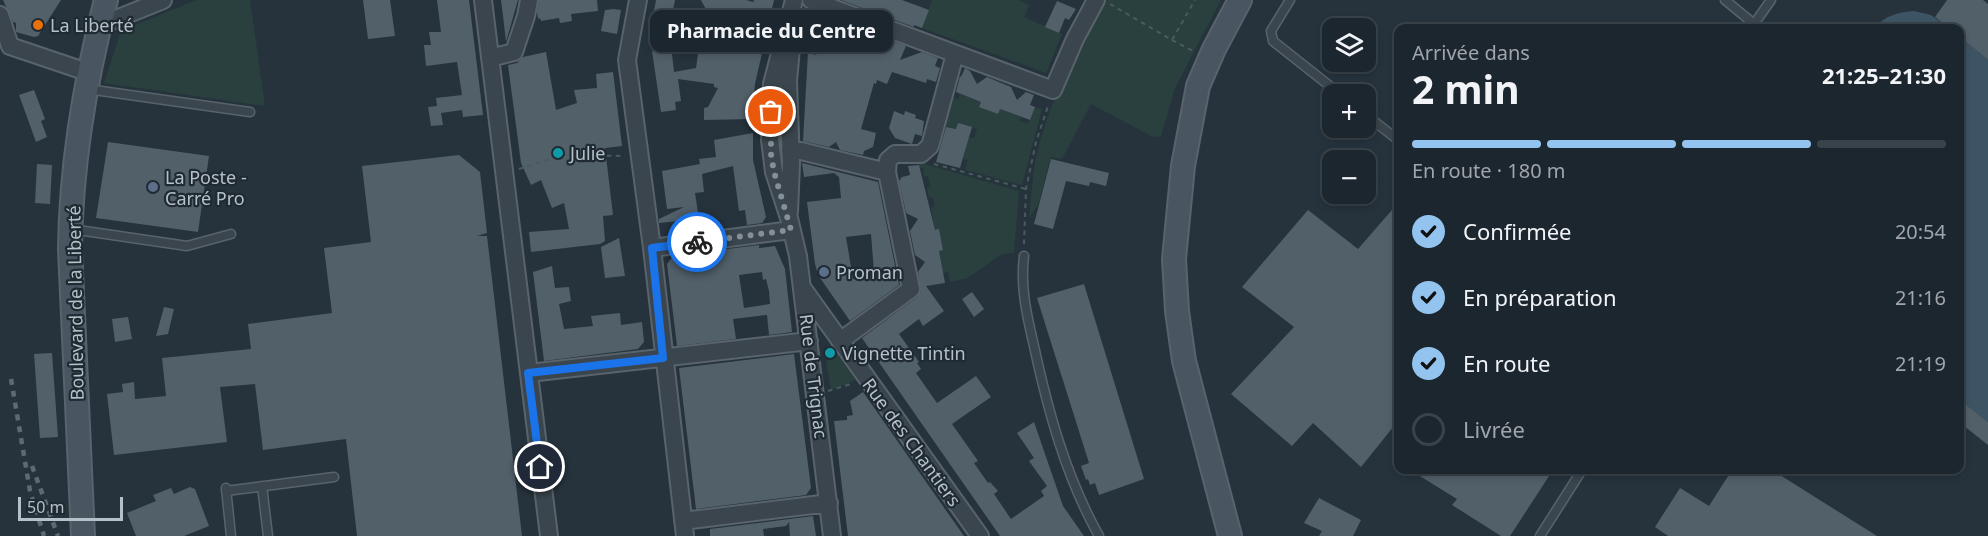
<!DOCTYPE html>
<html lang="fr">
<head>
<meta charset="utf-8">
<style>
  body { margin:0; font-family:"Noto Sans",sans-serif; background:#29323a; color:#f1f3f6; height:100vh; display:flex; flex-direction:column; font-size:22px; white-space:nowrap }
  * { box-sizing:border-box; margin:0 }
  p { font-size:20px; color:#a0a5aa }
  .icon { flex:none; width:33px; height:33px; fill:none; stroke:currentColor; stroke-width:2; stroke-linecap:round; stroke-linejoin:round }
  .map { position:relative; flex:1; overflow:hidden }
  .drawer { position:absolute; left:1394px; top:24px; width:570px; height:450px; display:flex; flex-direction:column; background:#1c262e; border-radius:12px; box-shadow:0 3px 9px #0003,0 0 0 2px #3a434a }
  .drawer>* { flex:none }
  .buttons { position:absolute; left:1322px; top:18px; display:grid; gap:12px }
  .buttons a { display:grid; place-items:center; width:54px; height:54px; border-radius:12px; background:#1c262e; box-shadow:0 3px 9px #0003,0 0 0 2px #3a434a; font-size:30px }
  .scale { position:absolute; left:18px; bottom:15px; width:105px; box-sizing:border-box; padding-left:6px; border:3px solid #b6c0c8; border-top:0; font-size:16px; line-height:21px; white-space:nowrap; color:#b6c0c8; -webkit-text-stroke:4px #1f2a32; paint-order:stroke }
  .pin { position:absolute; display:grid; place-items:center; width:51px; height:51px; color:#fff; margin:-26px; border:3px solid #fff; border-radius:50%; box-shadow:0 2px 6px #0007 }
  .courier { position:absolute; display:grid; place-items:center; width:60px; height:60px; margin:-30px; border:4px solid #1a73e8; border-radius:50%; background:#fff; color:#222; box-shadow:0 2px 8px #0007 }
  .bubble { position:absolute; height:42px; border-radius:12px; background:#1c262e; box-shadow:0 3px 9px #0003,0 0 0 2px #3a434a; font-size:20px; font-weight:700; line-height:42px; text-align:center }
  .overview em { font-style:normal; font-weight:700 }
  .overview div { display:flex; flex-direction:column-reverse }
  .overview { display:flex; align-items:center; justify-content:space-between; height:102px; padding:0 18px }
  h1 { font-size:39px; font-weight:700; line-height:45px }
  .bar { display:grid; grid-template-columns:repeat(4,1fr); gap:9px 6px; align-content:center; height:72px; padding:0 18px }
  .bar i { height:8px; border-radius:4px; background:#3a434a }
  .bar .active { background:#93c4f0 }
  .bar p { grid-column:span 4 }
  ol { padding:0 18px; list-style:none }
  li { display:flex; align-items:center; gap:18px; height:66px }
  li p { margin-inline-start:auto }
  li .icon { padding:6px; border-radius:50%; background:#93c4f0; color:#111; stroke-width:4 }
  li:last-child { color:#a0a5aa }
  li i { width:33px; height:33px; border:3px solid #3a434a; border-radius:50% }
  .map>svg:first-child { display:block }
  .green { fill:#29403e }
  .water { fill:#3d5464 }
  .building { fill:#52606a; fill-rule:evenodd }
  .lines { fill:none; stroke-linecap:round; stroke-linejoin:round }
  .service-casing { stroke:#58636b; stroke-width:11 }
  .minor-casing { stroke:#58636b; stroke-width:20 }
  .secondary-casing { stroke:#58636b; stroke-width:26 }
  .path { stroke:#485c5c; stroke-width:2; stroke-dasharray:4.5 4.5; stroke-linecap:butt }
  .service { stroke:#3a454d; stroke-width:8 }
  .minor { stroke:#3a454d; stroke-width:16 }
  .secondary { stroke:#495560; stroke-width:22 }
  .rail { stroke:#5d6974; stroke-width:4.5; stroke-dasharray:6 6; stroke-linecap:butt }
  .done { stroke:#848f97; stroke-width:6; stroke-dasharray:0 10.8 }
  .route { stroke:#1a73e8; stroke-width:8 }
  .food-dot { fill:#e8710a; stroke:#1f2a32; stroke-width:2 }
  .culture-dot { fill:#0f9aa8; stroke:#1f2a32; stroke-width:2 }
  .service-dot { fill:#5c6f8a; stroke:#1f2a32; stroke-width:2 }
  .labels { text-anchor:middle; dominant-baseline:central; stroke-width:4.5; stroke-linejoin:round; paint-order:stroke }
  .poi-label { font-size:18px; fill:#b6c0c8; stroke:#1f2a32; text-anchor:start }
  .street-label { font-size:18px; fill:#b6c0c8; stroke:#1f2a32 }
</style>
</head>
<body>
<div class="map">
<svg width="1988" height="536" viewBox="0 0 1988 536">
  <rect width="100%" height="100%" fill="#26333d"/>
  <path class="green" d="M196,0H250L265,106L104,83L121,31Z
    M932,0H1019L1029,5L1024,17L1062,34L1046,73L922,28Z
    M1102,0H1221L1175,88L1161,136L1153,137L1091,104L1062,159L1051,157L1038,205L1029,218C1031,200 1032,181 1035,163C1047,105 1075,52 1102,0Z
    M960,94L981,102L979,106L1000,109L1021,117L1020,121L1028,124L1035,107L1042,109L1022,185L965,170L968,160L963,159L969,137L974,138L977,129L958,124L956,129L942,125L949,95L958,99Z
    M918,162L1019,191L1014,253L1002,254L968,278L950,282L948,272L943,273L939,251L943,249L939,230H935L931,208L935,207L933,197L929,198L927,188L930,187L928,176L924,177L923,168H920Z
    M837,354L856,380L831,390L826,361Z"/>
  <path class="water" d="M1914,11L1931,15L1949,28H1874C1885,16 1897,12 1914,11Z
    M1959,36L1988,60V422L1959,399Z"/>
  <path class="building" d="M3,0H61L38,36L34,37L16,32V23L13,22Z
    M363,0H390L395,36L368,39Z
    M437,0H469L483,115L463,117L462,110L441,113L443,125L431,126L428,107L437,106L436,98L462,95L457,62L426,66L424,45H431L429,32H441Z
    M501,0H518L506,42L503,16Z
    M539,0H597L598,11L571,14L572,21L560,23L559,18L541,21L540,18L538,19L537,12Z
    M656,0H675L671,19L653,16Z
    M701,0H746L753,2L754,0H774L755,84L752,119L704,120V108L708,107L718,88L714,87V84L678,79L681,101L675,102L676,110L661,112L652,51L672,54L674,72L696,68L699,47L691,46L696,14L710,17Z
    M841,0H902L929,10L922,28L914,25V27Z
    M1947,0H1983L1988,4V60L1959,36V28H1949L1935,17Z
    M1057,1L1076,9L1069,20L1065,18L1059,33L1045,27Z
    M614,9L621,10L617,34L601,31L605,10Z
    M813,12L906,46L900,60L922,52L938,58L935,66L940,68L936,82L927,79L926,83L892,72L887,84L877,80L876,84L874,83L861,129L876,133L873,147L864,151L863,155L840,150L836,142L829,147L803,141L808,52L816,55L824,33L810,28L811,14Z
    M546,52L556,110L577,103L574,90L597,88L596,74L613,72L622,146L605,148L613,215L603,216L605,241L600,244L531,252L529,232L569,229L564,203L552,208L541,180L531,185L521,163L508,65L517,63L523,57Z
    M965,68L970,71L977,84L987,77L1011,87L1017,100L1026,92L1034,95L1030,105L1035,107L1030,120L1000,109L998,114L979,107L981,102L956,92L960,76L961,77Z
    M34,90L45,119L41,121L47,137L36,142L19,95Z
    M894,111L904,115L905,111L916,115L915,118L924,121L922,136L915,134L912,144L895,138L889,128Z
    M958,123L972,127L960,168L936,162L946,127L956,129Z
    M753,133V160L766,217L762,223L747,225L745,210L739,211L733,166L702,174L704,192L695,193L699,219L659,223V219L684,207L667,209L662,171L700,164L699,159L716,157L714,140Z
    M108,142L209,156L198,232L96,218Z
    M459,155L480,172L487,233L477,236H487L522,536H357L346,439L263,450L255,384L220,387L227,442L114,455L107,394L123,392L122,384L134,382L135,399L166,396L162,358L251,349L248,324L332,313L324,248L371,242L362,166Z
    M1051,159L1109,173L1106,186L1090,182L1089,186L1066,181L1053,229L1034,224Z
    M802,163L878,182L899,285L850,321L818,275L815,264L807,202L841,198L839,177L834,173L804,177ZM871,234L874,272L853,279L846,237Z
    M37,164L52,165L50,204L35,203Z
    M919,165L935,230L939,229L943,250L939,251L945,283L926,286L944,311L923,326L919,319L899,334L919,362L917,363L921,369L916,373L937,403L976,376L991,397L952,424L978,461L974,463L988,483L990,482L998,491L994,494L1011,519L1044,496L1041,491L1047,486L1029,461L1034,458L1017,433L1034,422L1063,506L1084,536H1000L862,338L917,297L921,292L918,272L925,262L915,255L910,231L918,219L906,213L899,181L902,177L910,175L908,166Z
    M1398,203V421L1361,467L1313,423L1292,446L1231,394L1294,327L1242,287L1308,210L1358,249Z
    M707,218L709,230L693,232L691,220Z
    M619,238L625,276L605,278L601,247Z
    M759,245V248L775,246L785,269L792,332L769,335L767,315L733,319L736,339L677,346L667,264L673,256ZM762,272L763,280L766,279L769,291L770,304L744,308L739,275Z
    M552,266L555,288L569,287L571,301L559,304L564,329L593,326L591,316L620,313L621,325L642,322L644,342L638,349L544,361L533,272Z
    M1084,284L1144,479L1099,495L1095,483L1090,485L1088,479L1086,480L1081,466L1089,463L1037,298Z
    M972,292L984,309L974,317L962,299Z
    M164,307L174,309L168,334L156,336Z
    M128,317L132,339L115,342L112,319Z
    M52,353L58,437L40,438L34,354Z
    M794,354L811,488L806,495L696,509L679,368Z
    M863,392L945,509L964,536H848L834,421L847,420V416L853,415L850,401Z
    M1959,399L1988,422V445L1959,422Z
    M1410,470H1553L1510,536H1501L1452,505L1457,499Z
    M1732,470H1772L1877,536H1668L1655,527L1680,488L1709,506Z
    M190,487L195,489L209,526L184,536H136L127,513L156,501L153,495L171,488L174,494Z
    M1319,498L1361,520L1353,536H1319L1322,531L1304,523Z
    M813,516L816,536H790L789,522L786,526L763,529L764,536H710V529Z"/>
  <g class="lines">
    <defs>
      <path id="service" d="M1290,0L1271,31L1273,41L1340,94
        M1725,0L1759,28
        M1754,24L1771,0
        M87,89L250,112
        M1365,114L1398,140
        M71,231L78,230L187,246L231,234
        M1024,256C1020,287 1027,316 1034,346C1048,411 1066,477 1099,536
        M262,486L268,536
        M226,488L231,536
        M226,491L334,477
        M1540,536L1582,470"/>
      <path id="minor" d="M483,0L549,536
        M638,0L627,60L652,248L685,536
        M794,0L772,84L770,140L774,172L789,218L798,256L832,536
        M811,0L1053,90L1075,39L1096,0
        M0,15L10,46L90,73
        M99,26L163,0
        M490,58L514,52L526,16L529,0
        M790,151H801L887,172L911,289L840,341
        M887,172L888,160L895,154H921L930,146L955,54
        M789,212L791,164L788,81L792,37
        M652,248L791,230
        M804,290L980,536
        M529,373L809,341
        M683,521L829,503"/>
      <path id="secondary" d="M83,536L70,249C71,165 85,81 106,0
        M1230,536L1184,361L1177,311L1174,259L1183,166L1198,86L1214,49L1240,0"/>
    </defs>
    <use href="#service" class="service-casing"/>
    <use href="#minor" class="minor-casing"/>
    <use href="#secondary" class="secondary-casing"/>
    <path class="path" d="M1110,4L1172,40L1195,0
      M1172,40L1193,51
      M934,164L1026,189
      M519,169L563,155L625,156
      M1024,244L1026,189L1036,142L1049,103
      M828,391L851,384"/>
    <use href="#service" class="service"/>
    <use href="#minor" class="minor"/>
    <use href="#secondary" class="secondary"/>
    <path class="rail" d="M11,379L30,491L44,536
      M32,466L58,536"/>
  </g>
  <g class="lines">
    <path class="done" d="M697,242L791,230L774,172L771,154V112"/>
    <path class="route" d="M540,467L528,373L663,358L652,248L697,242"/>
  </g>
  <circle class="food-dot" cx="38" cy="25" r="6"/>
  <g class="culture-dot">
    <circle cx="558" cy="153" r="6"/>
    <circle cx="830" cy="353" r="6"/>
  </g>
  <g class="service-dot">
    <circle cx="153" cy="187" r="6"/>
    <circle cx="824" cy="272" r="6"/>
  </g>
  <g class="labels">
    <g class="poi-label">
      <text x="50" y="25">La Liberté</text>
      <text x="570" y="153">Julie</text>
      <text x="165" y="177">La Poste -<tspan x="165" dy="21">Carré Pro</tspan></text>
      <text x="836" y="272">Proman</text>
      <text x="842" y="353">Vignette Tintin</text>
    </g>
    <g class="street-label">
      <text transform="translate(75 303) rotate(-91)">Boulevard de la Liberté</text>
      <text transform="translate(814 376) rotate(83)">Rue de Trignac</text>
      <text transform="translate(912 442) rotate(54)">Rue des Chantiers</text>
    </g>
  </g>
</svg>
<div class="buttons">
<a><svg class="icon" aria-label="layers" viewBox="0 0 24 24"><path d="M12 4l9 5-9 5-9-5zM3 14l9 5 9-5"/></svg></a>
<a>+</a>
<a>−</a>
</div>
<div class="scale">50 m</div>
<div class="pin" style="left:771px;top:112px;background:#ea580c"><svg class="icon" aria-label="bag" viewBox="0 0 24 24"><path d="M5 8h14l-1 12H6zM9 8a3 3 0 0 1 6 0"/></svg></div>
<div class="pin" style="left:540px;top:467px;background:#1f2937"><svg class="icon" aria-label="home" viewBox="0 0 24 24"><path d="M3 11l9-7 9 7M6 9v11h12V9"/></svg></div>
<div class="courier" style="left:697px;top:242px"><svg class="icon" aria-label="bike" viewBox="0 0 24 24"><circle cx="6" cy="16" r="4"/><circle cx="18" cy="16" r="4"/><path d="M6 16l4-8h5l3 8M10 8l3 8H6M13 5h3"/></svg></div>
<div class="bubble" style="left:650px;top:10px;width:243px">Pharmacie du Centre</div>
<section class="drawer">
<div class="overview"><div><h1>2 min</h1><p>Arrivée dans</p></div><em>21:25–21:30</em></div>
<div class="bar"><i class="active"></i><i class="active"></i><i class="active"></i><i></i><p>En route · 180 m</p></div>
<ol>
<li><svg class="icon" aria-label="check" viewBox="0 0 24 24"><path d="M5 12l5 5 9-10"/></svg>Confirmée<p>20:54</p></li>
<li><svg class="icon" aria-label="check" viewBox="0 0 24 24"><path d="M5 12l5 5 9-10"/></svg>En préparation<p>21:16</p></li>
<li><svg class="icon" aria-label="check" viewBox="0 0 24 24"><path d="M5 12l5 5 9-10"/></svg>En route<p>21:19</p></li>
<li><i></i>Livrée</li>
</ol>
</section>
</div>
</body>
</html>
